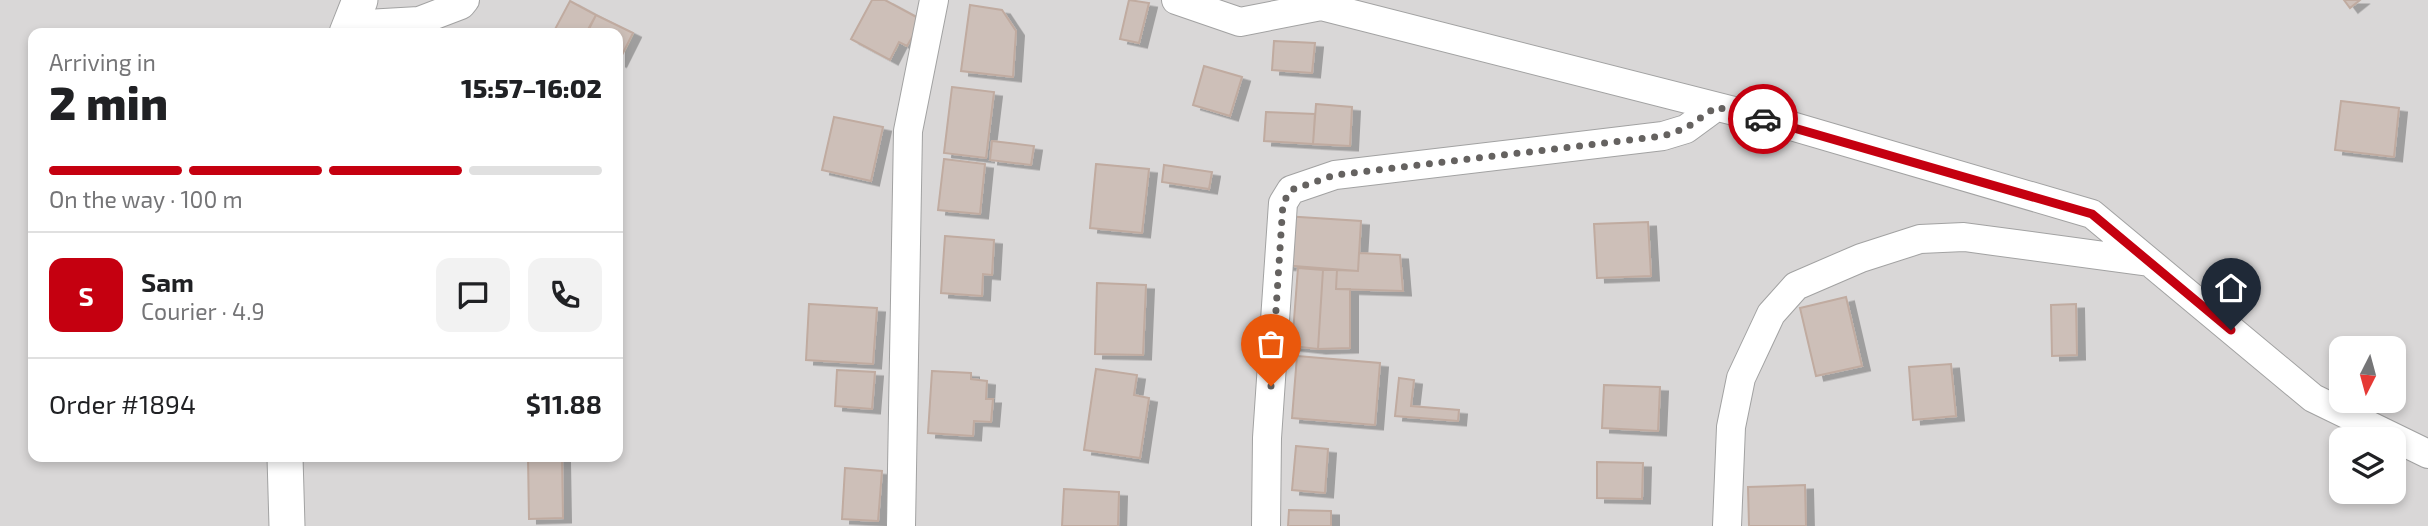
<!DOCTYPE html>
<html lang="en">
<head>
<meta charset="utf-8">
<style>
  body { margin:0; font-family:"Exo 2",sans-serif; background:#f2f2f2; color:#202124; height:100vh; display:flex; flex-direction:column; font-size:26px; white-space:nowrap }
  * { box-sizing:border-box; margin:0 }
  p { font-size:23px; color:#757577 }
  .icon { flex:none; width:38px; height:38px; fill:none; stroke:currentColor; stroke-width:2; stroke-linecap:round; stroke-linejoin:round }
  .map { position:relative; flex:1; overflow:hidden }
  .panel { position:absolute; left:28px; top:28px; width:595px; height:434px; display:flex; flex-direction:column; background:#fff; border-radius:14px; box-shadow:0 4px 10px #0003 }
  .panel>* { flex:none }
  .needle { width:46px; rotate:186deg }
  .controls { position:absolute; left:2329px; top:336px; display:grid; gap:14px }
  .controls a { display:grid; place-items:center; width:77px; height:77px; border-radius:14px; background:#fff; box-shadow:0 4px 10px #0003; font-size:35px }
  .pin { position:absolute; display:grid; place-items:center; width:60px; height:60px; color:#fff; margin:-72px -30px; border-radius:50% 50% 50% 0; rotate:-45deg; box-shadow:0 0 7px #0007 }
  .pin .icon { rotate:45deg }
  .courier { position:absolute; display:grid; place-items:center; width:70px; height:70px; margin:-35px; border:5px solid #c50010; border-radius:50%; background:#fff; color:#222; box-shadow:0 2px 9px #0007 }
  .headline em { font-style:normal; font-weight:800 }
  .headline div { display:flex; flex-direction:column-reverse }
  .headline { display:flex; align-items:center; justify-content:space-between; height:119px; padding:0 21px }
  h1 { font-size:46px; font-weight:800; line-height:52px }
  .bar { display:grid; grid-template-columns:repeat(4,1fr); gap:10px 7px; align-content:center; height:84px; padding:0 21px }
  .bar i { height:9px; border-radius:5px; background:#e0e0e0 }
  .bar .selected { background:#c50010 }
  .bar p { grid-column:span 4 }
  .line { display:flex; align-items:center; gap:18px; padding:0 21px; border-top:2px solid #e0e0e0 }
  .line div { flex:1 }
  .round { display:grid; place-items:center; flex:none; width:74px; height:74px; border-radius:14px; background:#f2f2f2 }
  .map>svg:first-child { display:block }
  .residential { fill:#d9d7d7; fill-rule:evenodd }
  .building { fill:#cdbfb8; stroke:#c0aba0; stroke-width:2; filter:url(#shadow) }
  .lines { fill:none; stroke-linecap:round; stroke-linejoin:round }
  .minor-casing { stroke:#a2a2a2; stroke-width:30 }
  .tertiary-casing { stroke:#a2a2a2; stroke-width:37 }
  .minor { stroke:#fff; stroke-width:28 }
  .tertiary { stroke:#fff; stroke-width:35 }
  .done { stroke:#656260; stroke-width:7; stroke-dasharray:0 12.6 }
  .route { stroke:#c50010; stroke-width:9 }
</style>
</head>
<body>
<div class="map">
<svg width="2428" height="526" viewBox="0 0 2428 526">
  <defs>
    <filter id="shadow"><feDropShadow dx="8" dy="4.5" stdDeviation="0" flood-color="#0004"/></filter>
  </defs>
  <rect width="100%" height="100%" fill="#eee7df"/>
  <path class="residential" d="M0,0H2428V526H0ZM33,33H618V457H33ZM2342,348H2394V401H2342ZM2342,439H2394V492H2342Z"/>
  <path class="building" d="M872,0H885L922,20L907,46L899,42L890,60L851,39Z
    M1129,0L1149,3L1139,43L1120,39Z
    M2344,0H2360L2350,8Z
    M570,1L596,15L586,33H553Z
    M970,5L1002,10L1016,31L1013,77L961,71Z
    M596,15L633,33L618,63V33H587Z
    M1274,41L1315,43L1312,73L1272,70Z
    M1204,66L1242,77L1230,116L1193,105Z
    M952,87L994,92L986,158L944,153Z
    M2341,101L2399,108L2394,157L2335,150Z
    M1316,104L1352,107L1350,146L1313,144Z
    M1266,112L1315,114L1313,144L1264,141Z
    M834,117L883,127L871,181L822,170Z
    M992,141L1034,146L1031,165L990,160Z
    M944,159L985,164L980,214L938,210Z
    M1096,164L1149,169L1142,233L1090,228Z
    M1164,165L1212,172L1209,189L1162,182Z
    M1284,216L1361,221L1358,271L1281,265Z
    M1648,222L1651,276L1597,278L1594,224Z
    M945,236L994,240L992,275L983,274L982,296L941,293Z
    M1359,253L1400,255L1403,291L1336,289L1337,270L1358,271Z
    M1298,268L1323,270L1318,349L1292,346Z
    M1323,270H1337L1336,289H1350V348L1318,349Z
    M1097,283L1146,285L1143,355L1095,354Z
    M1846,297L1862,366L1816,376L1800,308Z
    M809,304L877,308L873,364L806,360Z
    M2076,304L2077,355L2052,356L2051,305Z
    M1297,356L1380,363L1375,425L1292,418Z
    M1951,364L1956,416L1913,420L1909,367Z
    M1096,369L1137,375L1134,395L1149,398L1140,458L1084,450Z
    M837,370L875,372L872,409L835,406Z
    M932,371L971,373V379L987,381L986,399H993L991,422L974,421L973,436L928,433Z
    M1399,378L1414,380L1411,406L1459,410L1458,421L1395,416Z
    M1604,385L1660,387L1658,431L1602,428Z
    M1296,446L1328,449L1325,493L1292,490Z
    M528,457H562L563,518L529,519Z
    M1597,462L1643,463L1642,499L1597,498Z
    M845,468L882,471L878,521L842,519Z
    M1805,485L1806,526H1749L1748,487Z
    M1064,489L1119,492L1118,526H1062Z
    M1289,510L1331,511V526H1288Z"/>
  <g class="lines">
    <defs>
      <path id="minor" d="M1176,0L1240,22L1321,6
        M1308,0L1321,6L1781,123L2092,214L2313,398L2428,454
        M349,25L419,21L461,5L465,0
        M901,526L908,131L934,0
        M1266,526L1267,438L1283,203L1291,190L1335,175L1663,136L1686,129L1716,107
        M1727,526L1731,427L1741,378L1771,314L1796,286L1861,258L1920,239L1964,237L2149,262"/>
      <path id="tertiary" d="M347,33L360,0
        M285,457L287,526"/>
    </defs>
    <use href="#minor" class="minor-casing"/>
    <use href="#tertiary" class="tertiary-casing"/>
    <use href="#minor" class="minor"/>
    <use href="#tertiary" class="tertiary"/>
  </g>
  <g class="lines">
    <path class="done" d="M1271,386L1283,203L1291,190L1335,175L1663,136L1686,128L1716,107L1763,119"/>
    <path class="route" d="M1763,119L2092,214L2231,330"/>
  </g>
</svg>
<div class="controls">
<a><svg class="needle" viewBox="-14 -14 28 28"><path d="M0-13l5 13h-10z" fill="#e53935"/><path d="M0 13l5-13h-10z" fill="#757577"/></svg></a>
<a><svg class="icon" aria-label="layers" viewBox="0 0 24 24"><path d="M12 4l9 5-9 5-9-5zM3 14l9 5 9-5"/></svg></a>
</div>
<div class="pin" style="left:1271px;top:386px;background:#ea580c"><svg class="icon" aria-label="bag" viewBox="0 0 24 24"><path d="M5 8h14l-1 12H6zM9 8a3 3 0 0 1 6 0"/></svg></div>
<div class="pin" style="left:2231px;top:330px;background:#1f2937"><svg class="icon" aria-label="home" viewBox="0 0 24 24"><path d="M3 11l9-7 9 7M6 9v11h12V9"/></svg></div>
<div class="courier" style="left:1763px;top:119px"><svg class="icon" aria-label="car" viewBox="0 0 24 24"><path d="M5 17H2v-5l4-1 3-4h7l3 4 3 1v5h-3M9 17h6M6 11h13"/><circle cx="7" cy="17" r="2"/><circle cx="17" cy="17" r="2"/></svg></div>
<section class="panel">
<div class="headline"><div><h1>2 min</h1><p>Arriving in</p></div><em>15:57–16:02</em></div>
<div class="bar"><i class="selected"></i><i class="selected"></i><i class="selected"></i><i></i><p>On the way · 100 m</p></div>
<div class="line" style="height:126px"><b class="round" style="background:#c50010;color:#fff">S</b><div><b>Sam</b><p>Courier · 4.9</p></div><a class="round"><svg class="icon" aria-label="chat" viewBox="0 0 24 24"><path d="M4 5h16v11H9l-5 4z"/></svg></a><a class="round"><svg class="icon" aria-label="phone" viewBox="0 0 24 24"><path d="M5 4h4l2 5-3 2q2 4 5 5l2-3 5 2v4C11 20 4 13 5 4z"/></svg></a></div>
<div class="line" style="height:91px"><div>Order #1894</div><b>$11.88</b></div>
</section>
</div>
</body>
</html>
